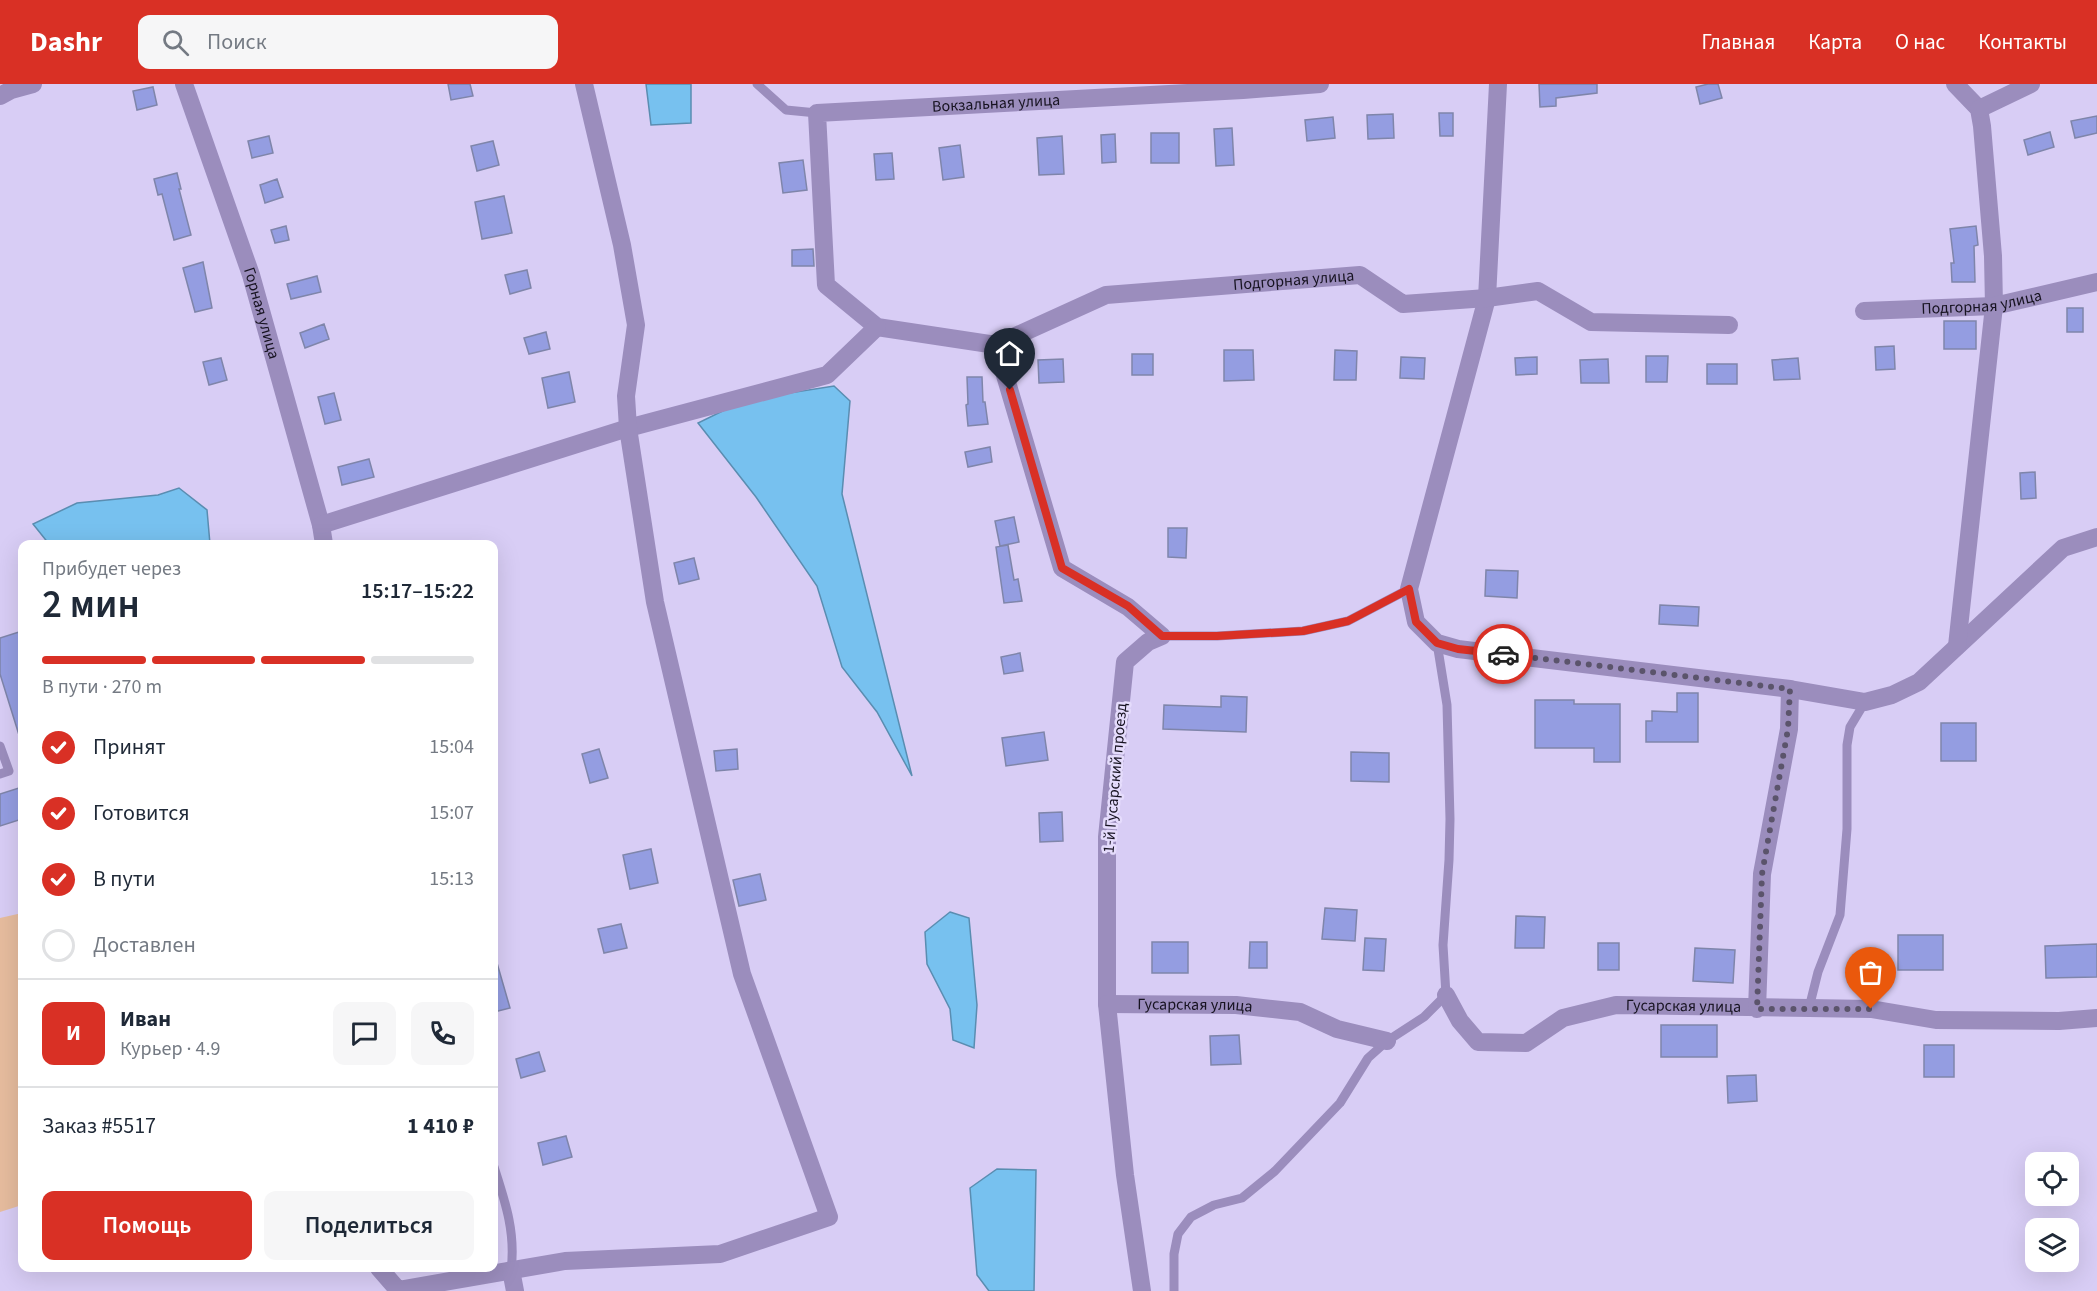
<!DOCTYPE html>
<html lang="ru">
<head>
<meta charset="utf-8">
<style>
  body { margin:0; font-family:"Source Sans 3",sans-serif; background:#f6f6f7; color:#1f2937; height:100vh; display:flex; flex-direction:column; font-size:22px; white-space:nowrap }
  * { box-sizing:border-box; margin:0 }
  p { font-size:20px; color:#747a83 }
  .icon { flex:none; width:33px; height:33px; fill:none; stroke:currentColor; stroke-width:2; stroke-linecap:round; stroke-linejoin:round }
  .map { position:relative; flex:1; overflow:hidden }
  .details { position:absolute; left:18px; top:456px; width:480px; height:732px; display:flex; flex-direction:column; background:#fff; border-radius:12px; box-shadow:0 6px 24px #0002 }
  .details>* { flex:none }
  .buttons { position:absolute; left:2025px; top:1068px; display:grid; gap:12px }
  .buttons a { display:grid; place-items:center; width:54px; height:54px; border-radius:12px; background:#fff; box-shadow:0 6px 24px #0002; font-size:30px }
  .pin { position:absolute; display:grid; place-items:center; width:51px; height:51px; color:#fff; margin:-62px -26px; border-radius:50% 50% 50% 0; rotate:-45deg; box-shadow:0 0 6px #0007 }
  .pin .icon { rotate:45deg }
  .courier { position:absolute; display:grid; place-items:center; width:60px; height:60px; margin:-30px; border:4px solid #d93025; border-radius:50%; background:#fff; color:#222; box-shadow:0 2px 8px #0007 }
  .head em { font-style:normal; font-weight:600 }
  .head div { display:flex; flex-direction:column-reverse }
  .head { display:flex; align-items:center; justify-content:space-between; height:102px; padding:0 24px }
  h1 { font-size:39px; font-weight:600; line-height:45px }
  .bar { display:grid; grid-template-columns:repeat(4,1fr); gap:9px 6px; align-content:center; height:72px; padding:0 24px }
  .bar i { height:8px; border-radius:4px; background:#e0e1e3 }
  .bar .selected { background:#d93025 }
  .bar p { grid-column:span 4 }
  .line { display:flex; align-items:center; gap:15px; padding:0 24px; border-top:2px solid #e0e1e3 }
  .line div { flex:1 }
  .round { display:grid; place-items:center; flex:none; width:63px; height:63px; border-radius:12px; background:#f6f6f7 }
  ol { padding:0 24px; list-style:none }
  li { display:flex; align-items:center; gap:18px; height:66px }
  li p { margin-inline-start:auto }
  li .icon { padding:6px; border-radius:50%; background:#d93025; color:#fff; stroke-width:4 }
  li:last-child { color:#747a83 }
  li i { width:33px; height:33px; border:3px solid #e0e1e3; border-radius:50% }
  .button { display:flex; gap:12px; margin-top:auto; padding:12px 24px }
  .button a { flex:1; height:69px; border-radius:12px; background:#d93025; color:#fff; font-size:24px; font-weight:600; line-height:69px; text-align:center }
  .button a+a { background:#f6f6f7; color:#1f2937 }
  header { display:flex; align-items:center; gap:36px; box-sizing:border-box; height:84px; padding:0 30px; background:#d93025; color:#fff }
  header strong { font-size:28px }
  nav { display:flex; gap:33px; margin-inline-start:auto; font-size:21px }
  .search { width:420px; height:54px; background:#f6f6f7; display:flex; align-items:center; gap:15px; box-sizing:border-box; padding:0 21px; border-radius:12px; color:#747a83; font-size:22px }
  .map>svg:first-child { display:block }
  .green { fill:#e6bc9e }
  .water { fill:#77c1ef; stroke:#5a8db1; stroke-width:1.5 }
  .building { fill:#949de1; stroke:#7f85aa; stroke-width:1.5 }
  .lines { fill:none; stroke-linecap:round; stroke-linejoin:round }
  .lane { stroke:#9b8dbd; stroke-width:9 }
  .street { stroke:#9b8dbd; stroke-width:18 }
  .done { stroke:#5b546b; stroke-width:6; stroke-dasharray:0 10.8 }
  .route { stroke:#d93025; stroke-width:8 }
  .labels { text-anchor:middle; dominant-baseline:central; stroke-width:5; stroke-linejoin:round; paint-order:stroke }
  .street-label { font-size:16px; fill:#171321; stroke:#e5dcfc }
</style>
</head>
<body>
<header>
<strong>Dashr</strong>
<div class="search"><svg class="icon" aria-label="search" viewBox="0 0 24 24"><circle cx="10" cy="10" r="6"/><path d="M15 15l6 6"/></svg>Поиск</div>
<nav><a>Главная</a><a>Карта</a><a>О нас</a><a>Контакты</a></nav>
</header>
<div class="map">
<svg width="2097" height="1207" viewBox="0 0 2097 1207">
  <rect width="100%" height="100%" fill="#d8cdf5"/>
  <path class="green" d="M22,829V1121L0,1128V834Z"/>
  <path class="water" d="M646,0H691V39L651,41Z
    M834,302L850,317L842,410L912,692L877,628L842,583L817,502L756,413L698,339L745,316Z
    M179,404L207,426L210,460H49L33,440L77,419L158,411Z
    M950,828L969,834L977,921L974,964L953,956L950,925L927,880L925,848Z
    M997,1085L1036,1086L1034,1207H989L977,1191L970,1104Z"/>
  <path class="building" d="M448,0H470L473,12L451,16Z
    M1539,0H1597V9L1556,14V22L1540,23Z
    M1708,0H1718L1722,14L1700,20L1696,3Z
    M153,3L157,21L137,26L133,7Z
    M1439,29H1453V52H1440Z
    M1393,30L1394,54L1368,55L1367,31Z
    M2097,32V49L2075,54L2071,37Z
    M1333,33L1335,54L1307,57L1305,36Z
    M1232,44L1234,81L1216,82L1214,45Z
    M2050,48L2054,63L2028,71L2024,56Z
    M1151,49H1179V79H1151Z
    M1115,50L1116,78L1102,79L1101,51Z
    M269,52L273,69L252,74L248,57Z
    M1062,52L1064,90L1039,91L1037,54Z
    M493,57L499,81L477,87L471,62Z
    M960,61L964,93L943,96L939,64Z
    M892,69L894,95L876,96L874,70Z
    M803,76L807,106L783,109L779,79Z
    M177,89L181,105H179L191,151L174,156L162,110L158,111L154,95Z
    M277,95L283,113L265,119L260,101Z
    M504,112L512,149L482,155L475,118Z
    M286,142L289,156L275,159L271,146Z
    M1976,142L1978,161L1974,162L1975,198H1952L1951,179H1954L1950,145Z
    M813,165L814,182H792V166Z
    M203,178L212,224L195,228L183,184Z
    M527,186L531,204L510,210L505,191Z
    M317,192L321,208L291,215L287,200Z
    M2067,224H2083V248H2067Z
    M1944,237H1976V265H1944Z
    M324,240L329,255L305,264L300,249Z
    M546,248L550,265L529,270L524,254Z
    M1894,262L1895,285L1876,286L1875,263Z
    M1224,266H1253L1254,296L1224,297Z
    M1335,266L1357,267L1356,296H1334Z
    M1132,270H1153V291H1132Z
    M1646,272H1668L1667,298H1646Z
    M1401,273L1425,274L1424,295L1400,294Z
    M1537,273V290L1516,291L1515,274Z
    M221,274L227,296L209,301L203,278Z
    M1798,274L1800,295L1774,296L1772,276Z
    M1063,275L1064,298L1039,299L1038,276Z
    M1608,275L1609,299H1581L1580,276Z
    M1707,280H1737V300H1707Z
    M569,288L575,318L548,324L542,294Z
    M967,293H982L983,318H985L988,340L968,342L966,321L968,320Z
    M334,309L341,336L325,340L318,313Z
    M990,363L992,378L968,383L965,368Z
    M369,375L374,393L342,401L338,383Z
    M2035,388L2036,414L2021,415L2020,389Z
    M1014,433L1019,458L1000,462L995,437Z
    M1168,444H1187L1186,474L1168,473Z
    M1008,461L1014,496L1018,495L1022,517L1004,519L996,463Z
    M694,474L699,495L679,500L674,479Z
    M1486,486L1518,487L1517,514L1485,512Z
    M1660,521L1699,523L1698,542L1659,540Z
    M22,547V651H19L0,590V554Z
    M1020,569L1023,587L1004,590L1001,573Z
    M1677,609H1698V658H1646V637H1652V627L1677,628Z
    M1221,612L1247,613L1246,648L1163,645L1164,621L1221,623Z
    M1535,616H1574V620H1620V678H1594V664H1535Z
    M1941,639H1976V677H1941Z
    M1044,648L1048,676L1006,682L1002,654Z
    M599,665L608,694L590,699L582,670Z
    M737,665L738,685L716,687L714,667Z
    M1351,668L1389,669V698L1351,697Z
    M22,703V735L0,742V710Z
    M1062,728L1063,757L1040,758L1039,729Z
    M651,765L658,799L630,805L623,771Z
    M760,790L766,816L739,822L733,796Z
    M1325,824L1357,826L1355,857L1322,855Z
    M1516,832L1545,833L1544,864H1515Z
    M621,840L627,864L604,869L598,845Z
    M1898,851H1943V886H1898Z
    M1365,854L1386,855L1384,887L1363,886Z
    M1152,858H1188V889H1152Z
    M1250,858H1267V884H1249Z
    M1598,859H1619V886H1598Z
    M2097,860V893L2046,894L2045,862Z
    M1695,864L1735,866L1733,899L1693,897Z
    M497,879L510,924L494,928V880Z
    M1661,941H1717V973H1661Z
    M1239,951L1241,980L1211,981L1210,952Z
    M1924,961H1954V993H1924Z
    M539,968L545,987L521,994L516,975Z
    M1756,991L1757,1017L1728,1019L1727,992Z
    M566,1052L572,1073L543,1081L538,1059Z"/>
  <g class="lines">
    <path class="lane" d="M757,0L786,26L817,29
      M1162,552H1217L1303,547L1348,537L1409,505
      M0,662L9,687L0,690
      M1809,924L1818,888L1840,831L1847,745V661L1850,643L1865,618
      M494,1083C505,1117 516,1149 511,1186
      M1174,1207V1170L1178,1150L1191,1133L1214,1121L1242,1114L1275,1087L1340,1019L1368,974L1387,957L1424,933L1446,911L1443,861L1449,776L1450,735L1447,621L1437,559"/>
    <g class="street">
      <path id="s1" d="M184,0L251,191L321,441L324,460"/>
      <path d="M1498,0L1487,214L1409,505L1416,538L1437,559L1458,565L1790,605L1865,618L1892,611L1919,598L2063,464L2097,453"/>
      <path d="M1955,0L1979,25L1982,42L1993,172L1994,222L1957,562"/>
      <path d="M0,12L11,6L33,0"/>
      <path d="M1979,25L2031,0"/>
      <path id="s2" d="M1864,227L1994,222L2097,198"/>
      <path d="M996,261L1062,484L1128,523L1162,552L1148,558L1125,578L1107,753V920L1125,1091L1142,1207"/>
      <path id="s3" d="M996,261L877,243L826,201L817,29L1243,6L1320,0"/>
      <path id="s4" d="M996,261L1106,211L1360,191L1403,220L1487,214L1538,207L1591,238L1729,241"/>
      <path d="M321,441L628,344L827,291L877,243"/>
      <path id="s5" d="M1446,911L1460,937L1478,958L1526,959L1563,934L1616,921L1871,925L1936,936L2059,937L2097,934"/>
      <path id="s6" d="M1107,920L1236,921L1300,928L1337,945L1387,957"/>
      <path d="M1757,925L1762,790L1789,645L1790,605"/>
      <path d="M379,1184L398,1206L565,1177L720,1170L829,1133L742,890L655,518L628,344L626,312L636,241L622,161L584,0"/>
      <path d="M511,1186L515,1207"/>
    </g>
  </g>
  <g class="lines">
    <path class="done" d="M1503,570L1790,605L1788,645L1762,790L1757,925H1871"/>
    <path class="route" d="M1010,306L1062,484L1128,522L1162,552H1217L1303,547L1348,537L1409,505L1416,538L1437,559L1458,565L1503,570"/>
  </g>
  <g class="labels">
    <g class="street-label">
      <text stroke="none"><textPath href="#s3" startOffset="538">Вокзальная улица</textPath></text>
      <text stroke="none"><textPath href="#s4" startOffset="309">Подгорная улица</textPath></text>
      <text stroke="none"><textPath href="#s2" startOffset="118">Подгорная улица</textPath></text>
      <text stroke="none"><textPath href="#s1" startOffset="242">Горная улица</textPath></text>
      <text transform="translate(1115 694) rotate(-85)">1-й Гусарский проезд</text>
      <text stroke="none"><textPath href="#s6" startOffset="88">Гусарская улица</textPath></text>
      <text stroke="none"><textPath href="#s5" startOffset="272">Гусарская улица</textPath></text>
    </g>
  </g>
</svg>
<div class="buttons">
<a><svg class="icon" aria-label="locate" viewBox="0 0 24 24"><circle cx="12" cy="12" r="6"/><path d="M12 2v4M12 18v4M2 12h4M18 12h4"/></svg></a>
<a><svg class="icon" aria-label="layers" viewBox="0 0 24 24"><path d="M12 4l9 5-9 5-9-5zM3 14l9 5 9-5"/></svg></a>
</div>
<div class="pin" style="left:1871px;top:925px;background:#ea580c"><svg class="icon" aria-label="bag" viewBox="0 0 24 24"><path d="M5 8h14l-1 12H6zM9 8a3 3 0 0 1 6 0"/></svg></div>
<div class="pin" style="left:1010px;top:306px;background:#1f2937"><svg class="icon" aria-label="home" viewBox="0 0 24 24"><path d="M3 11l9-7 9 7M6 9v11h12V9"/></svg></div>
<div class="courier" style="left:1503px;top:570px"><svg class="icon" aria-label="car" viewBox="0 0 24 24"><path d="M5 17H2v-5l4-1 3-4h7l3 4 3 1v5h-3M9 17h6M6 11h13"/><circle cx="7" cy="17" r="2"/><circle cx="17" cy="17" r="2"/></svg></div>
<section class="details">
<div class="head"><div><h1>2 мин</h1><p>Прибудет через</p></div><em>15:17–15:22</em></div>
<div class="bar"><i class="selected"></i><i class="selected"></i><i class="selected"></i><i></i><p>В пути · 270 m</p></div>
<ol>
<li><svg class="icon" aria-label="check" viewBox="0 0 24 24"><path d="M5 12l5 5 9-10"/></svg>Принят<p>15:04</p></li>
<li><svg class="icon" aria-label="check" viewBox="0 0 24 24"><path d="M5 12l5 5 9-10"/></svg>Готовится<p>15:07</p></li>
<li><svg class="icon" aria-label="check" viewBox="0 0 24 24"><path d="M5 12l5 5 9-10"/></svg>В пути<p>15:13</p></li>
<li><i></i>Доставлен</li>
</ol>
<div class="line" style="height:108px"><b class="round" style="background:#d93025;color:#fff">И</b><div><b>Иван</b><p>Курьер · 4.9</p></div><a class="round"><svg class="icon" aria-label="chat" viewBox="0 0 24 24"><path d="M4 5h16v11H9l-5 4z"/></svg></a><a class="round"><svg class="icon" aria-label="phone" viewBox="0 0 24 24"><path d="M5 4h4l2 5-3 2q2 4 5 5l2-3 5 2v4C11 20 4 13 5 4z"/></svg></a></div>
<div class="line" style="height:78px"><div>Заказ #5517</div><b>1 410 ₽</b></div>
<div class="button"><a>Помощь</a><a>Поделиться</a></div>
</section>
</div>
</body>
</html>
